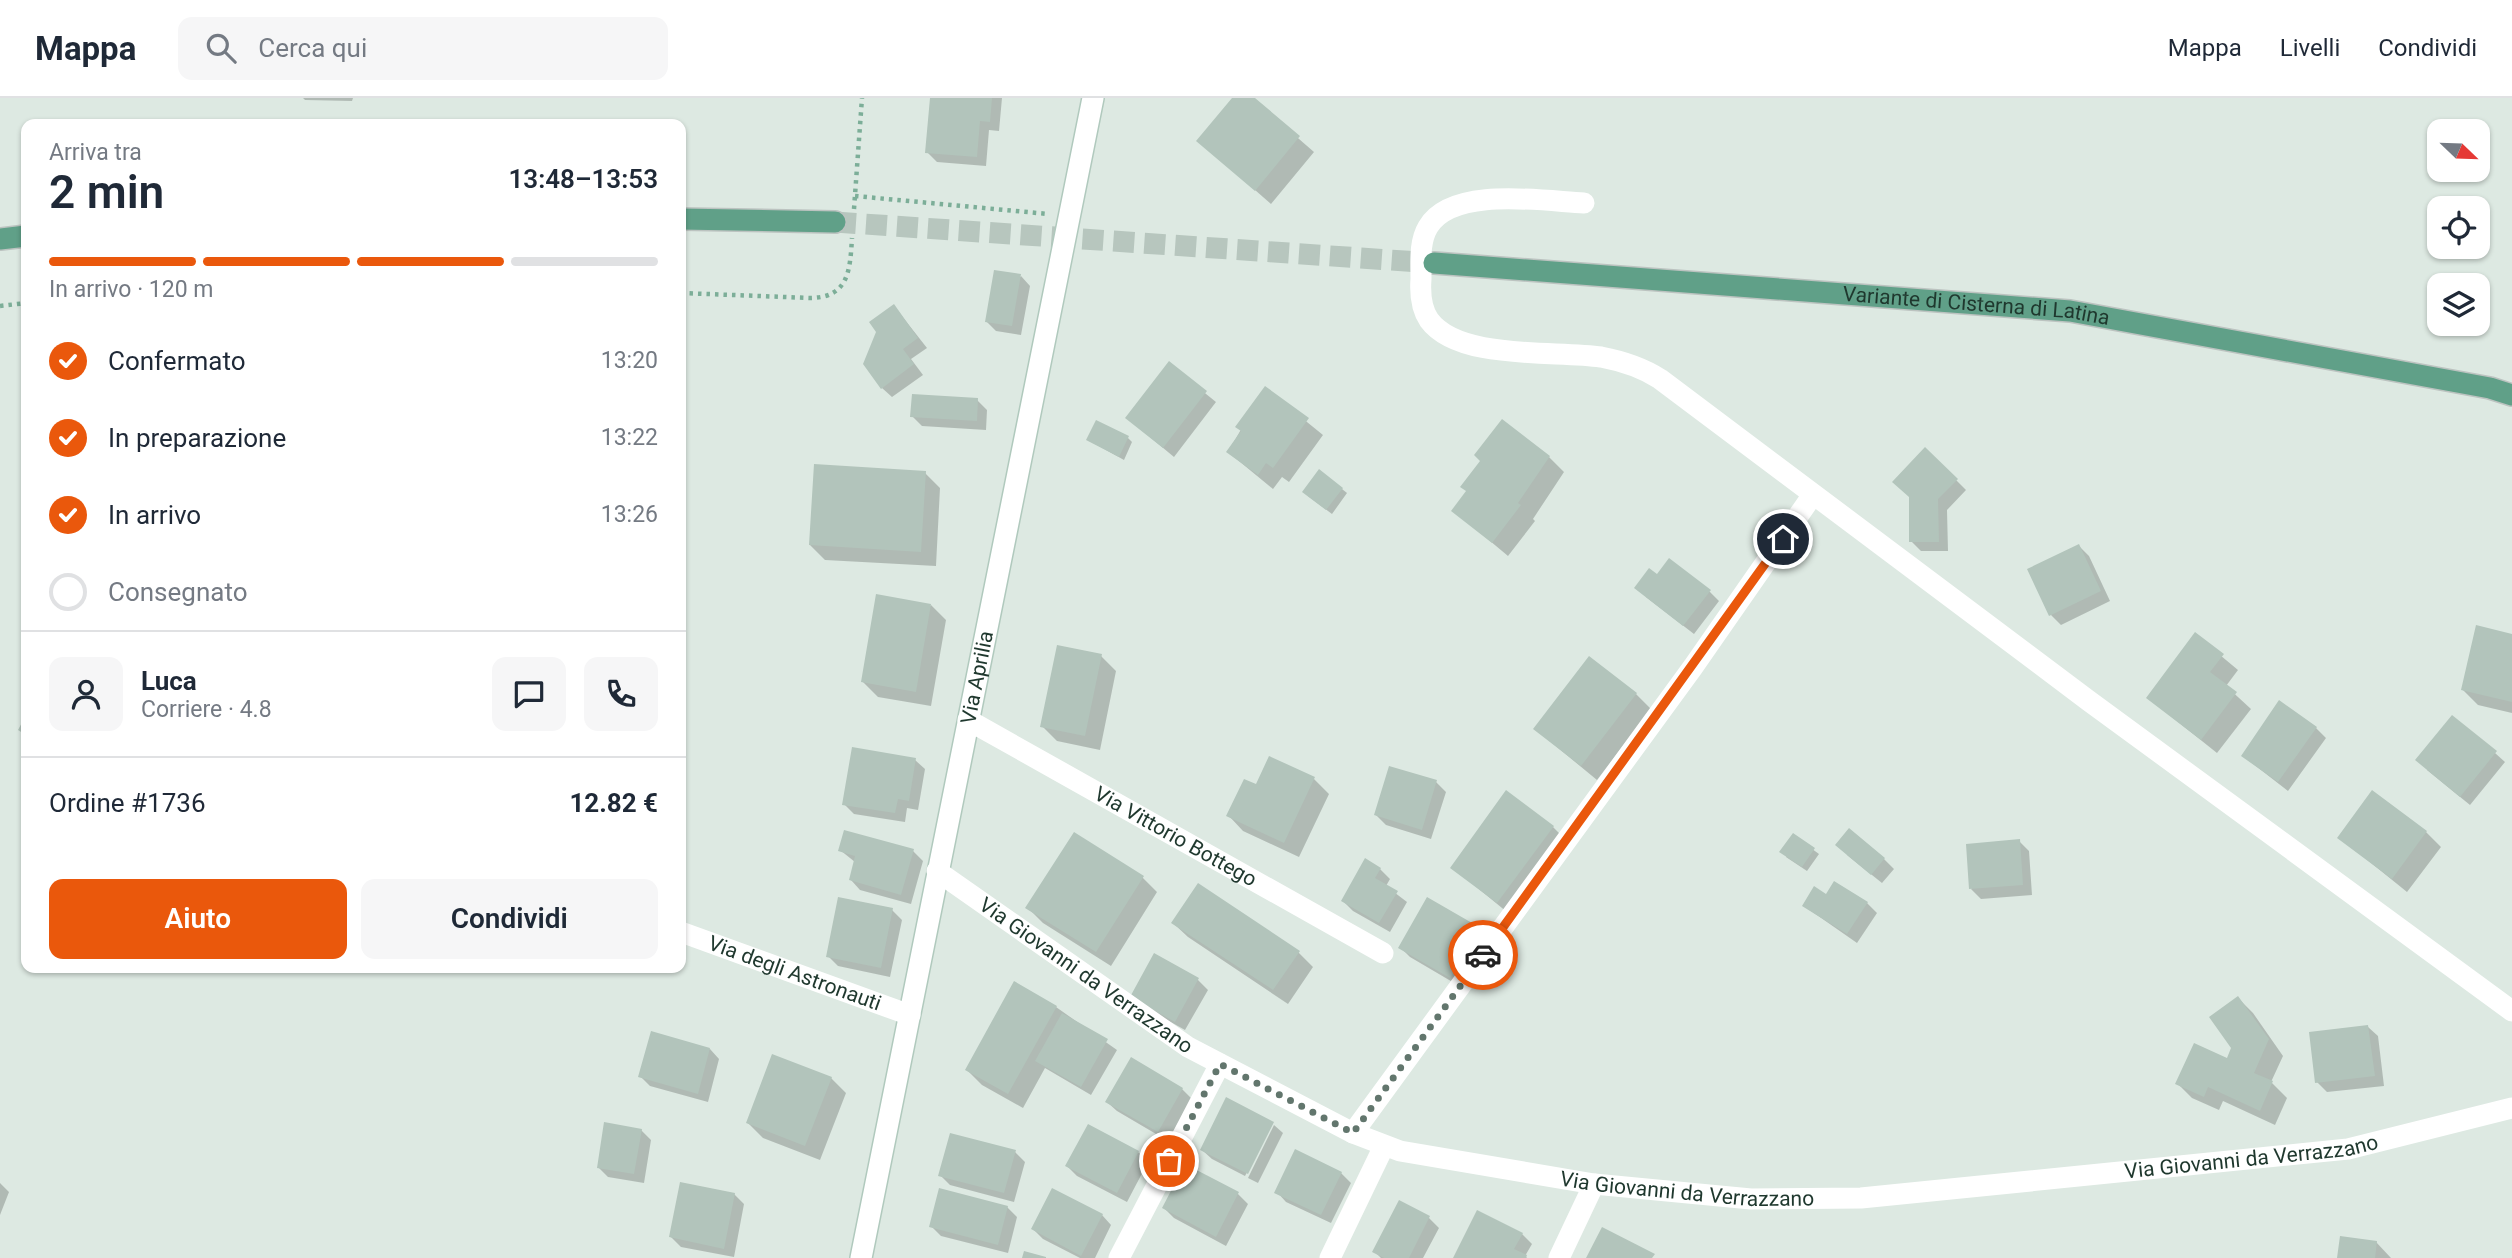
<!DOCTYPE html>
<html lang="it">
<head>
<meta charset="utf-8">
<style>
  body { margin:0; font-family:Roboto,sans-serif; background:#f6f6f7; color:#1f2937; height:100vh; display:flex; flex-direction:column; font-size:26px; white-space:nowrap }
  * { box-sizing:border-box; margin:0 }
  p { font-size:23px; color:#747a83 }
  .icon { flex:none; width:38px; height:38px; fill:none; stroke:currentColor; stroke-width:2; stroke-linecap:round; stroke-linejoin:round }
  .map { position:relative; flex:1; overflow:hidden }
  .side { position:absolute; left:21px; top:21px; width:665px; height:854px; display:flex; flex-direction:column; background:#fff; border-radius:14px; box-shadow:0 2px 5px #0004 }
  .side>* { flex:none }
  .needle { width:46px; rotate:113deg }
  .tools { position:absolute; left:2427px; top:21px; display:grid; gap:14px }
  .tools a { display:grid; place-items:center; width:63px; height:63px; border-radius:14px; background:#fff; box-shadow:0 2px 5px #0004; font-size:35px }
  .pin { position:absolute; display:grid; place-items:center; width:60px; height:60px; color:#fff; margin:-30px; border:4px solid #fff; border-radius:50%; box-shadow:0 2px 7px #0007 }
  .courier { position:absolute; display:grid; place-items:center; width:70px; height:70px; margin:-35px; border:5px solid #ea580c; border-radius:50%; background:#fff; color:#222; box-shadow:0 2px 9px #0007 }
  .overview em { font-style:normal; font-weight:600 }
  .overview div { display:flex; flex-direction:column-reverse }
  .overview { display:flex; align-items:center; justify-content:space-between; height:119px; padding:0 28px }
  h1 { font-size:46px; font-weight:600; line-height:52px }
  .bar { display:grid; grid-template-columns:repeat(4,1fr); gap:10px 7px; align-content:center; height:84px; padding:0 28px }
  .bar i { height:9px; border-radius:5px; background:#e0e1e3 }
  .bar .selected { background:#ea580c }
  .bar p { grid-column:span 4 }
  .line { display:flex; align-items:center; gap:18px; padding:0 28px; border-top:2px solid #e0e1e3 }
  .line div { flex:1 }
  .round { display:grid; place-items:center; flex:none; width:74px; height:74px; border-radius:14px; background:#f6f6f7 }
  ol { padding:0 28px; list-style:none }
  li { display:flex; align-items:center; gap:21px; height:77px }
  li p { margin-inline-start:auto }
  li .icon { padding:7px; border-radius:50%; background:#ea580c; color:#fff; stroke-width:4 }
  li:last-child { color:#747a83 }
  li i { width:38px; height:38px; border:4px solid #e0e1e3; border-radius:50% }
  .button { display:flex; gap:14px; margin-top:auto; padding:14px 28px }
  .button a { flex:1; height:80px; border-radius:14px; background:#ea580c; color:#fff; font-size:28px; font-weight:600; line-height:80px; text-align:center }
  .button a+a { background:#f6f6f7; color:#1f2937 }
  header { display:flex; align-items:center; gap:42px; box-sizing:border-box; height:98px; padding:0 35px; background:#fff; border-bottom:2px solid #e0e1e3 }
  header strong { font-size:33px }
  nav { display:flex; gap:38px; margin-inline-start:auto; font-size:24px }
  .search { width:490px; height:63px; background:#f6f6f7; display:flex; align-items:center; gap:18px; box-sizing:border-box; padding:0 24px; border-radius:14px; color:#747a83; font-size:26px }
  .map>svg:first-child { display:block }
  .shadow { fill:#0003 }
  .building { fill:#b2c4bb }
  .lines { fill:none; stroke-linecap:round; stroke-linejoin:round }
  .primary-tunnel { stroke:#b7c6be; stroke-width:21; stroke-dasharray:21 10; stroke-linecap:butt }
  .secondary-casing { stroke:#b0c9bd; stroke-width:24 }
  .primary-casing { stroke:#bcc3c0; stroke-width:24 }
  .path { stroke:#7cae98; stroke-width:4.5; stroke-dasharray:3.5 5; stroke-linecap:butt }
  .street { stroke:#fff; stroke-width:21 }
  .secondary { stroke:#fff; stroke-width:21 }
  .primary { stroke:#60a088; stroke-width:21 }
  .done { stroke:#62766d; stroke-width:7; stroke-dasharray:0 12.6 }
  .route { stroke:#ea580c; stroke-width:9 }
  .labels { text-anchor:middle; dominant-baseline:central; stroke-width:7; stroke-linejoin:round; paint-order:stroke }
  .street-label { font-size:21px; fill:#1f382e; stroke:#edf6f0 }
</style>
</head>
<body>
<header>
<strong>Mappa</strong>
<div class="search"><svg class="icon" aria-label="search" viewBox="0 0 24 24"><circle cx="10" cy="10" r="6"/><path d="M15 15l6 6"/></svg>Cerca qui</div>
<nav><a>Mappa</a><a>Livelli</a><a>Condividi</a></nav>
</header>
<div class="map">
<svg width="2512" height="1160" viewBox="0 0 2512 1160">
  <rect width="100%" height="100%" fill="#dde9e2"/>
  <path class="shadow" d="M303,0H353L352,3L305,2Z
    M931,0H1002L999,33L989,32L986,68L937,64L927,54Z
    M1234,0H1252L1314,54L1271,106L1199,43Z
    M1021,178L1030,188L1021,237L996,233L986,223Z
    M894,208L927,250L911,261L923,277L892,299L882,290Z
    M1169,266L1216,304L1174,359L1127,320Z
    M1265,290L1323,337L1289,384L1282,379L1273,391L1228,354Z
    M977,302L987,312L986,332L922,328L912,318Z
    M1128,340L1132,344L1124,362L1088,342Z
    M1925,351L1966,392L1947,412L1948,453H1921L1911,443Z
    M1549,359L1564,374L1533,421L1535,423L1508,458L1453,412Z
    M925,375L940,390L936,468L825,462L810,447Z
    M1342,391L1347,395L1332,416L1308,398Z
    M2079,448L2089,458L2110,503L2061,527L2051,517Z
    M1657,479L1710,494L1719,503L1694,536L1646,499Z
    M931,507L946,522L931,608L878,599L863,584Z
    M2196,537L2238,572L2226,588L2251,611L2217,655L2148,600Z
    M2512,537V615L2478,607L2463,592Z
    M1101,558L1116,573L1100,652L1057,643L1042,628Z
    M1636,596L1651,611L1597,682L1535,631Z
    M2316,630L2326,640L2288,693L2243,658Z
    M2495,655L2505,664L2470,707L2427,672Z
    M915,662L925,671L918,712L907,710L905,724L854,716L844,706Z
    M1314,681L1329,696L1299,759L1243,733L1229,718L1257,689Z
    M1436,684L1446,694L1431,741L1386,727L1376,717Z
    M1553,729L1568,744L1513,819L1452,769Z
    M2426,734L2441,749L2407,794L2339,739Z
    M1793,737L1819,756L1807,773L1786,759Z
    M2019,743L2029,753L2032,797L1981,801L1971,791Z
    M840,752L913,753L923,763L911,806L860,792L851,782L855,764Z
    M1847,757L1884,761L1894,771L1882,785Z
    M1380,771L1390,781L1386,788L1407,804L1390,834L1353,813L1343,803Z
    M1142,779L1157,794L1111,868L1043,825L1028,810Z
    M1827,798L1867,805L1877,815L1857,845L1804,808Z
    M892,812L902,822L890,879L838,868L828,858Z
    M1173,825L1298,854L1313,869L1288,906L1188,839Z
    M1478,830L1488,840L1461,889L1410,859L1400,849Z
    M1155,858L1198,882L1208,892L1185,932L1142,908Z
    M2238,900L2253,915L2283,958L2271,984L2287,1000L2275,1027L2223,1003L2219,1012L2192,1000L2177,985L2228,962L2233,950Z
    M1056,909L1117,952L1091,997L1045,970L1023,1010L982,987L967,972Z
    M2368,929L2378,938L2384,988L2327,994L2317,984Z
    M710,951L719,961L708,1004L650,988L640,978Z
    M831,980L846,995L820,1062L763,1040L748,1025Z
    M1182,991L1192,1001L1168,1043L1117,1013L1107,1004Z
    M1273,1025L1245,1078L1212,1061L1202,1052Z
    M1274,1027L1283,1035L1258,1085L1248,1080Z
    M641,1032L651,1042L644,1085L608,1079L598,1069Z
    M1015,1054L1025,1064L1014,1104L950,1087L940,1077Z
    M1138,1054L1148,1064L1127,1104L1077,1078L1067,1068Z
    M1186,1069L1238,1096L1248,1106L1226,1148L1174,1120L1164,1110Z
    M1341,1075L1351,1085L1331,1125L1286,1104L1277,1094Z
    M0,1085L9,1094L0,1117Z
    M734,1096L744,1106L734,1159L681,1149L671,1139Z
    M1400,1105L1429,1120L1439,1130L1423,1160H1381L1374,1153Z
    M1007,1109L1017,1119L1008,1155L941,1138L931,1128Z
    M1102,1117L1111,1127L1095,1160H1080L1043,1141L1033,1131Z
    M1522,1136L1532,1146L1525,1158L1527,1160H1456Z
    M2376,1144L2391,1160H2339Z"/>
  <path class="building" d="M930,0H992L990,24L980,23L977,59L925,55Z
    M1232,0H1255L1300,38L1255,93L1196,43Z
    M994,172L1021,176L1012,228L985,224Z
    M894,206L918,240L903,251L914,266L881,291L863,266L876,234L869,224Z
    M1169,263L1207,293L1163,350L1125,320Z
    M1265,288L1309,320L1273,370L1266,365L1258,377L1226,354L1241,333L1235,329Z
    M912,296L978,300L977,323L910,319Z
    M1502,321L1550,358L1518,405L1521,407L1492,445L1451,413L1466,393L1460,389L1480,363L1474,357Z
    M1096,322L1129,338L1119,359L1086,342Z
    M1925,349L1958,381L1938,401L1939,444H1909V399L1892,384Z
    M814,366L926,373L921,454L809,447Z
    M1319,371L1343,390L1326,412L1302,394Z
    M2079,446L2101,493L2049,518L2027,471Z
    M1669,460L1711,492L1683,528L1634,490L1649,470L1657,476Z
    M876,496L931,506L916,594L861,584Z
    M2476,527L2512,536V604L2461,592Z
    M2195,534L2224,556L2210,574L2237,594L2201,642L2146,600Z
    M1057,547L1102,556L1085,638L1040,629Z
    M1589,558L1637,595L1581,668L1533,631Z
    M2279,602L2317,629L2278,684L2241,658Z
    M26,617V637L18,632Z
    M2452,617L2497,653L2460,699L2415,662Z
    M852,649L916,660L909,703L898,701L895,715L842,707Z
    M1269,658L1315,679L1284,745L1226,718L1244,681L1256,686Z
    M1389,668L1437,682L1422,732L1374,717Z
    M1506,692L1554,728L1497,805L1450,770Z
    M2372,692L2427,733L2392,781L2337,740Z
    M1849,730L1885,760L1871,777L1835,747Z
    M844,732L914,751L901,797L849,782L855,758L838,753Z
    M1074,734L1144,778L1096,854L1025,810Z
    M1793,735L1815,750L1802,769L1779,754Z
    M2020,741L2023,787L1969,791L1966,746Z
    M1365,760L1381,770L1375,780L1398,793L1379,825L1341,803Z
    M1834,783L1868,804L1847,836L1802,808L1814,788L1826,796Z
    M1198,785L1300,853L1273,892L1171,825Z
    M838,799L893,810L881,870L826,859Z
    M1427,799L1479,829L1450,880L1398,850Z
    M1154,855L1199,880L1175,924L1130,899Z
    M1014,883L1057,908L1008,996L965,972Z
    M2238,898L2269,941L2254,975L2273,983L2260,1013L2208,989L2204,999L2175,986L2194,945L2227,960L2231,950L2209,919Z
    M1062,915L1108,941L1081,989L1035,963Z
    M2368,927L2375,978L2315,985L2309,934Z
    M651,933L710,950L698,996L638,979Z
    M772,956L832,979L805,1048L746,1025Z
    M1131,959L1183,990L1158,1034L1105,1004Z
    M1226,999L1274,1024L1248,1076L1200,1052Z
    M604,1024L642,1031L634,1076L597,1070Z
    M1088,1026L1139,1053L1117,1095L1065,1068Z
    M950,1035L1016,1052L1004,1095L938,1078Z
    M1295,1051L1342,1074L1321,1117L1274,1095Z
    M1185,1066L1239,1094L1216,1139L1162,1110Z
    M680,1084L735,1095L724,1151L669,1139Z
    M939,1090L1008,1108L998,1147L929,1129Z
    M1052,1090L1103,1116L1081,1158L1031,1131Z
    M1399,1102L1430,1118L1409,1160H1384L1372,1154Z
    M1477,1112L1523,1135L1514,1151L1527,1157L1526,1160H1453Z
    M1602,1129L1655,1156L1652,1160H1586Z
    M2340,1138L2377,1143L2375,1160H2337Z
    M1024,1153L1046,1159V1160H1022Z"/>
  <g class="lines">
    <path class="primary-tunnel" d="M835,124L1434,165"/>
    <defs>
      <g id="secondary">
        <path id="s4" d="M861,1160L1093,0"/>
      </g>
      <g id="primary">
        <path d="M681,121L835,124"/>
        <path d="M0,141L26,138"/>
        <path id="s5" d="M1434,165L2070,213L2490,290L2512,297"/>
      </g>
    </defs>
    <use href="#secondary" class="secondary-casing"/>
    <use href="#primary" class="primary-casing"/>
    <path class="path" d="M855,98L1048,116
      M854,111L862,0
      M681,195L811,200C849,199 850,172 852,140
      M0,208L26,205"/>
    <g class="street">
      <path d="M1584,105C1543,103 1452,88 1428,129C1419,144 1421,164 1421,181C1420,194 1421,210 1429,222C1459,263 1556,252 1601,259C1622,263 1643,270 1660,281L2089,603L2512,913"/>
      <path id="s1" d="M968,622L1383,855"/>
      <path id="s2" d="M937,773L1188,949L1353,1035L1400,1053L1594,1086L1751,1101L1861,1100L2348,1051L2512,1010"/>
      <path id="s3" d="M681,834L910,917"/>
      <path d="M1353,1035L1693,569L1812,398"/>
      <path d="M1119,1160L1220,966"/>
      <path d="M1330,1160L1384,1048"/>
      <path d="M1559,1160L1594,1086"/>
    </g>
    <use href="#secondary" class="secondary"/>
    <use href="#primary" class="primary"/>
  </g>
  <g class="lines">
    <path class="done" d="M1169,1063L1220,966L1353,1035L1483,857"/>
    <path class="route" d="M1483,857L1783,441"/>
  </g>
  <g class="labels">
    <g class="street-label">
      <text stroke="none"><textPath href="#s5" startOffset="544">Variante di Cisterna di Latina</textPath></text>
      <text stroke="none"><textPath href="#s4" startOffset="592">Via Aprilia</textPath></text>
      <text stroke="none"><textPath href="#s1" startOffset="238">Via Vittorio Bottego</textPath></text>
      <text stroke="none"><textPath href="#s3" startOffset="121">Via degli Astronauti</textPath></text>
      <text stroke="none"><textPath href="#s2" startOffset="182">Via Giovanni da Verrazzano</textPath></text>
      <text stroke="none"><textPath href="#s2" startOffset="1400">Via Giovanni da Verrazzano</textPath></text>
      <text stroke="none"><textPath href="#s2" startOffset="833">Via Giovanni da Verrazzano</textPath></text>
    </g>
  </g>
</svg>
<div class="tools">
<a><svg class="needle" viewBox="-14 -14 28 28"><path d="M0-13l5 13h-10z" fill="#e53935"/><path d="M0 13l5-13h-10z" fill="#747a83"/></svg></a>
<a><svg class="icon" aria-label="locate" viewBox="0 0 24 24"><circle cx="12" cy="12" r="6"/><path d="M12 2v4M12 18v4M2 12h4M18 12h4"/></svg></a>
<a><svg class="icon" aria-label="layers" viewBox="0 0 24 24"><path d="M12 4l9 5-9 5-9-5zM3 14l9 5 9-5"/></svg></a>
</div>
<div class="pin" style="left:1169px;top:1063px;background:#ea580c"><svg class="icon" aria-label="bag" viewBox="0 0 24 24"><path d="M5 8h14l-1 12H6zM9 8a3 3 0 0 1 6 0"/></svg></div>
<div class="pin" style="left:1783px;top:441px;background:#1f2937"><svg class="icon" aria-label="home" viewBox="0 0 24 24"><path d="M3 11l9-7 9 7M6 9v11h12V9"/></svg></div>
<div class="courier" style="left:1483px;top:857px"><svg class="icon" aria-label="car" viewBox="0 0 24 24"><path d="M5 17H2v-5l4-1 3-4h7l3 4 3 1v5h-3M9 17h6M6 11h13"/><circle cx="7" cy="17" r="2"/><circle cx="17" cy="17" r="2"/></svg></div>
<section class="side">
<div class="overview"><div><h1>2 min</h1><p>Arriva tra</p></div><em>13:48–13:53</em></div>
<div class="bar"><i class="selected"></i><i class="selected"></i><i class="selected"></i><i></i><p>In arrivo · 120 m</p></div>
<ol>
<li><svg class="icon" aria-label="check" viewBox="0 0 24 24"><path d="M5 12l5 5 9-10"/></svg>Confermato<p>13:20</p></li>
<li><svg class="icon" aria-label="check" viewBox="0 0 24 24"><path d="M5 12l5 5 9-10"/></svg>In preparazione<p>13:22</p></li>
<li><svg class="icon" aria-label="check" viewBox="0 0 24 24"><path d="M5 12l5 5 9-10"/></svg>In arrivo<p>13:26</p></li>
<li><i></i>Consegnato</li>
</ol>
<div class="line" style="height:126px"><a class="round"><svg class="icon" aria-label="person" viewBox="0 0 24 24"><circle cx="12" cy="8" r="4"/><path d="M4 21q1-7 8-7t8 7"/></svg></a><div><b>Luca</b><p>Corriere · 4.8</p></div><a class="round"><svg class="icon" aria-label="chat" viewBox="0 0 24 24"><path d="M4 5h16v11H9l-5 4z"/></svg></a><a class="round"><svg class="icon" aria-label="phone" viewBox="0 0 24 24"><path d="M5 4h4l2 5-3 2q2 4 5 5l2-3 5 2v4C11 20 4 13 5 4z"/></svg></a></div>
<div class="line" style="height:91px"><div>Ordine #1736</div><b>12.82 €</b></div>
<div class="button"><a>Aiuto</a><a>Condividi</a></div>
</section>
</div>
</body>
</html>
